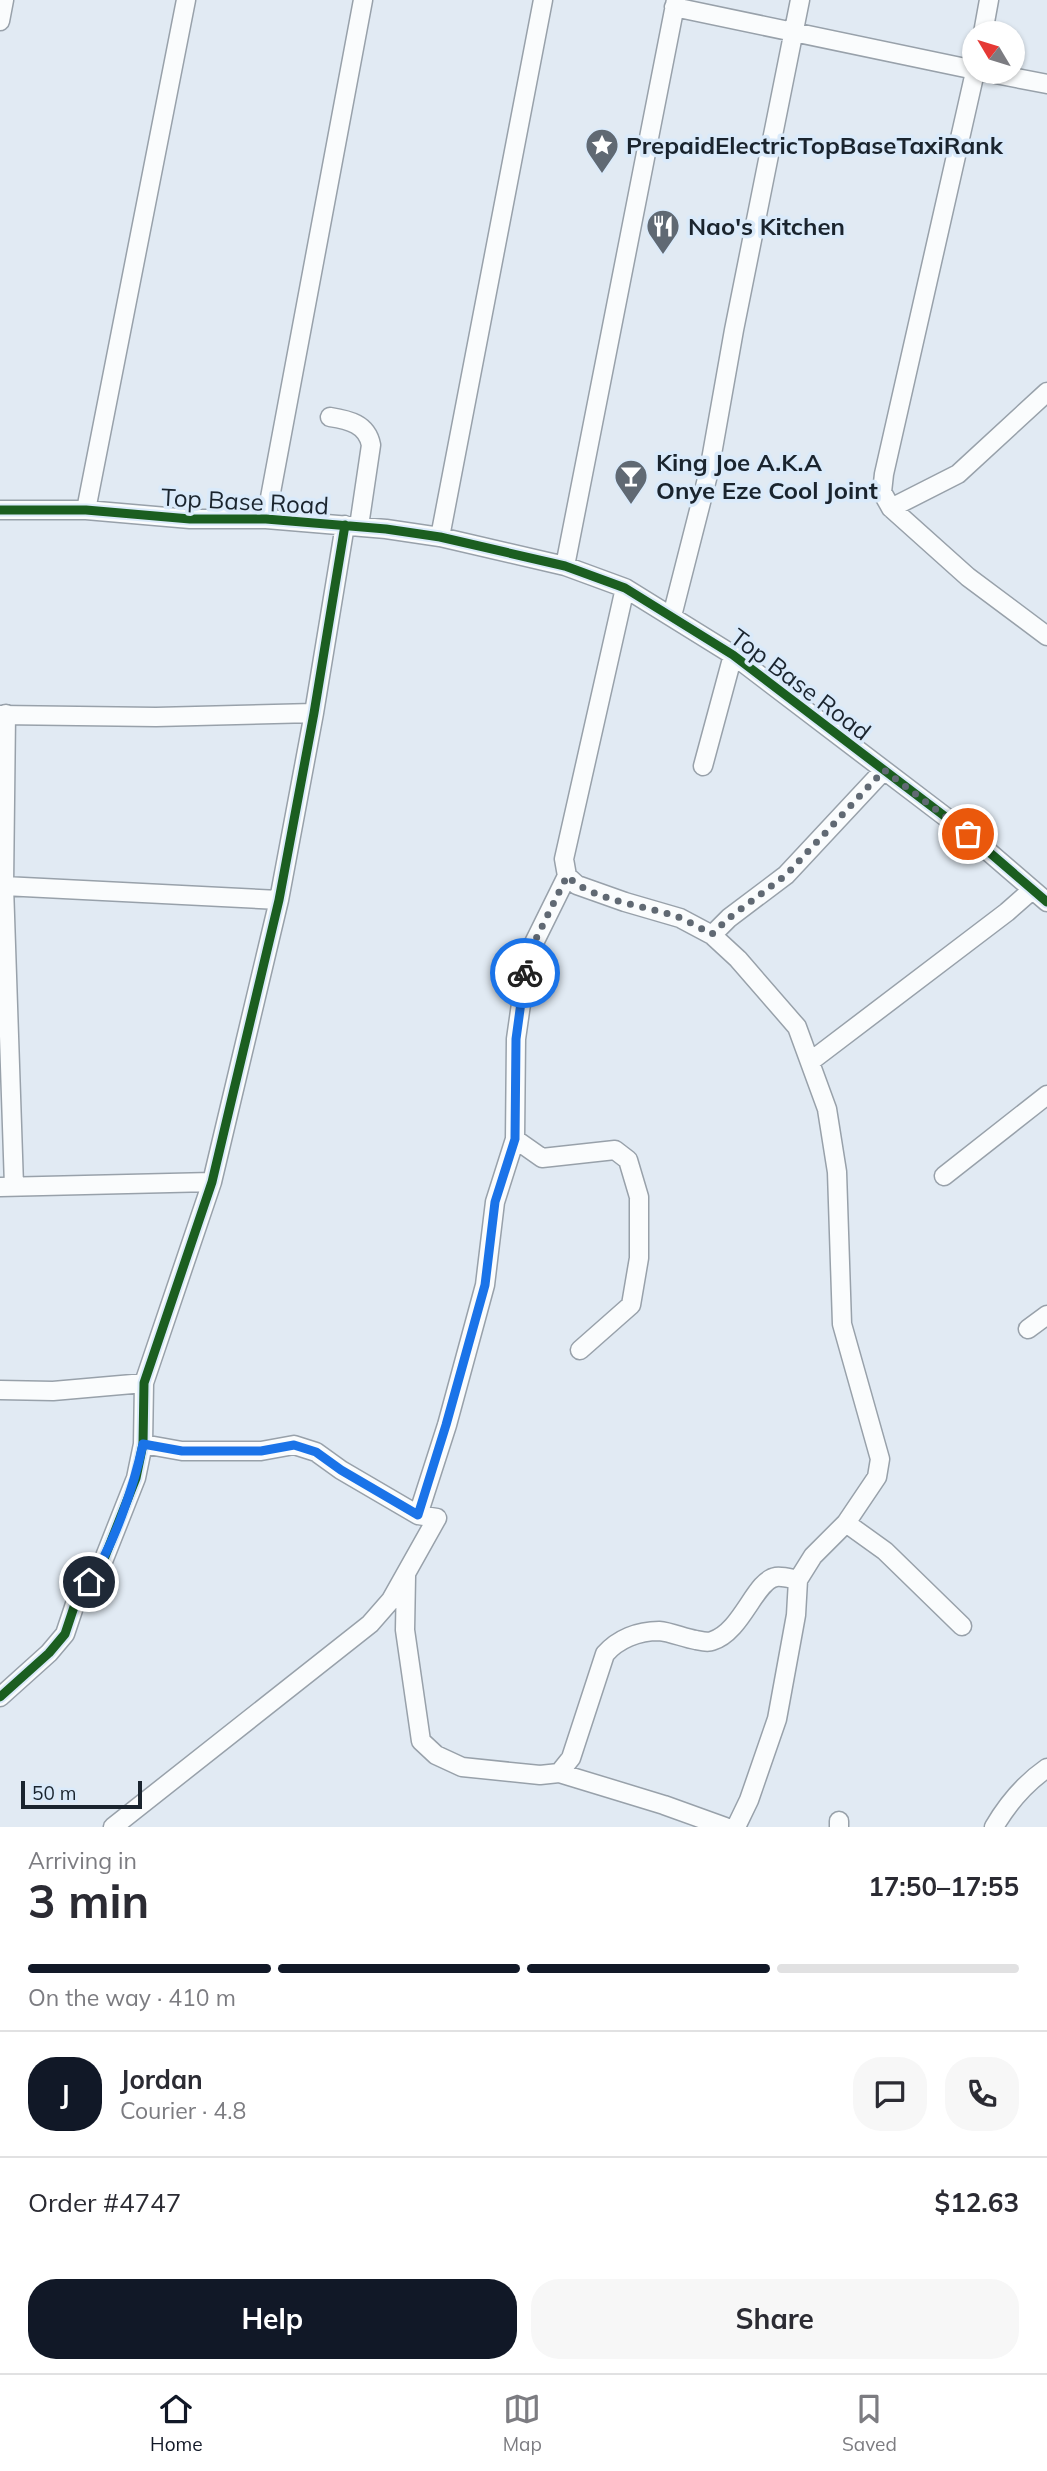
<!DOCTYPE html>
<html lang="en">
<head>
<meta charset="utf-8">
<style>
  body { margin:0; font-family:Mulish,sans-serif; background:#f7f7f7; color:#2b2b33; height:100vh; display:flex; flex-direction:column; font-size:26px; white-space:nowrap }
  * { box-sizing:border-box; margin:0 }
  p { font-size:23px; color:#7c7c81 }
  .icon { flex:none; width:38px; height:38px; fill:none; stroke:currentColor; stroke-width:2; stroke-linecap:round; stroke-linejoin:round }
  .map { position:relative; height:1827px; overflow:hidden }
  .sheet { display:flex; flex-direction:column; background:#fff; flex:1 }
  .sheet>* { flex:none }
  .needle { width:46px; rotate:308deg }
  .controls { position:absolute; left:962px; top:21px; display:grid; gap:14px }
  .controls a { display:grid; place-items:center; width:63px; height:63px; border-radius:50%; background:#fff; box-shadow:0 2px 5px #0004; font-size:35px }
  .scale { position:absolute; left:21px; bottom:18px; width:121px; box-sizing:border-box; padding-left:7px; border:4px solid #1a242e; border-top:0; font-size:19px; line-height:24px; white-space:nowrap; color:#1a242e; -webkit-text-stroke:5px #daeafa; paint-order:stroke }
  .pin { position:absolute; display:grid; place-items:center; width:60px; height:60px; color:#fff; margin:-30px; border:4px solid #fff; border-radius:50%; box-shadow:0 2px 7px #0007 }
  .courier { position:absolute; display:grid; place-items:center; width:70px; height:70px; margin:-35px; border:5px solid #1a73e8; border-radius:50%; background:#fff; color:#222; box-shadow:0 2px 9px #0007 }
  .overview em { font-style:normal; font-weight:700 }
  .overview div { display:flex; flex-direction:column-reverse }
  .overview { display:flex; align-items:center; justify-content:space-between; height:119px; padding:0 28px }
  h1 { font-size:46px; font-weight:700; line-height:52px }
  .bar { display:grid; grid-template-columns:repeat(4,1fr); gap:10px 7px; align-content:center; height:84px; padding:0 28px }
  .bar i { height:9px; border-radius:5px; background:#e1e1e2 }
  .bar .current { background:#111827 }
  .bar p { grid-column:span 4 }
  .line { display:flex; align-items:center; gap:18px; padding:0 28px; border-top:2px solid #e1e1e2 }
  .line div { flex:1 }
  .round { display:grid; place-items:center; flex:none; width:74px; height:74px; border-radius:28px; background:#f7f7f7 }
  .cta { display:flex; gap:14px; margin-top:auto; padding:14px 28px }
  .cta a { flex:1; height:80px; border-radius:28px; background:#111827; color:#fff; font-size:28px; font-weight:700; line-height:80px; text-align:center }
  .cta a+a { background:#f7f7f7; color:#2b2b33 }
  .tabs { display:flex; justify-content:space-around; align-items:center; height:98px; border-top:2px solid #e1e1e2; background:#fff; font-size:19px; color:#7c7c81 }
  .tabs a { display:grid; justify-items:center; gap:4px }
  .tabs .current { color:#111827 }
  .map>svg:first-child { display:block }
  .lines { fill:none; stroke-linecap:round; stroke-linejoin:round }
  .minor-casing { stroke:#98a1aa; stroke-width:21 }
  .minor { stroke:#fafcfd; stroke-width:18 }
  .cycleway-casing { stroke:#daeafa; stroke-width:13 }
  .cycleway { stroke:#1b5e20; stroke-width:9 }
  .done { stroke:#606973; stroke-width:7; stroke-dasharray:0 12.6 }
  .route { stroke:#1a73e8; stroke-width:9 }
  .labels { text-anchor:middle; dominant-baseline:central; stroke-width:7; stroke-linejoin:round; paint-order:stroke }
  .poi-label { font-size:24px; font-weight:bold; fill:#1a242e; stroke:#daeafa; text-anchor:start }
  .street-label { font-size:24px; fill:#1a242e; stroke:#daeafa }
</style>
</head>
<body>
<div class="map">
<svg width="1047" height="1827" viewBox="0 0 1047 1827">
  <rect width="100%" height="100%" fill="#e1eaf3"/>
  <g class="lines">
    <defs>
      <path id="minor" d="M674,7L975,70
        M0,21L4,0
        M983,33L989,0
        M975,72L884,474L882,492L891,508L968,577L1047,636
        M985,72L1047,84
        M330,417C349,420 367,424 371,445L359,526
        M891,508L958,474L1047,392
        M0,510H86L190,519H266L386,529L440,537L565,566L625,588L733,655L968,834L1047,902
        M86,510L186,0
        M266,519L363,0
        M440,537L543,0
        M565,566L676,0
        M672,616L709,471L734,330L800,0
        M6,714L4,886L14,1186
        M0,715L156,717L314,713
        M703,766L733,655
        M567,876L577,885L625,902L680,918L712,935L738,959L797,1027L827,1109L837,1172L842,1324L880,1459L877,1477L846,1523L813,1556L798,1580L796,1615L777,1719L749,1800L736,1827
        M4,886L279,900
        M712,935L729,918L786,875L884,770
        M811,1061L1007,912L1032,890
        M515,1139L542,1158L615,1150L628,1160L639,1197V1258L631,1305L580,1350
        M944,1176L1047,1095
        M0,1187L212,1182
        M1028,1329L1047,1315
        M0,1390L53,1391L144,1383
        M418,1515L447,1425L485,1285L495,1202L515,1139L516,1039L528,955L567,876L564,859L625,588
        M846,1523L885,1551L962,1626
        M406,1576L405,1630L421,1741L436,1755L462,1767L540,1775L559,1773L571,1758L605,1654C618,1639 638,1631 659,1631C671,1632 684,1638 696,1640C701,1641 707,1643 712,1641C742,1632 755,1580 776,1577C783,1576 792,1579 798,1580
        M0,1697L49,1653L65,1634L76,1601L102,1564L136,1478L143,1444L144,1383L212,1182L279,900L314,713L345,525
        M559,1773L664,1805L725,1827
        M839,1821V1827
        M113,1827L370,1624L391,1600L437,1518L418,1515L341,1470L316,1452L294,1445L261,1451H182L143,1444
        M994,1827C1008,1803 1024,1784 1047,1768"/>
    </defs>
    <use href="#minor" class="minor-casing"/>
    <use href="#minor" class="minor"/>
    <defs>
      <path id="cycleway" d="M0,510H86L190,519H266L386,529L440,537L565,566L625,588L733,655L968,834L1047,902
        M0,1697L49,1653L65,1634L76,1601L102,1564L136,1478L143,1444L144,1383L212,1182L279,900L314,713L345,525"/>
    </defs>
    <use href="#cycleway" class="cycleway-casing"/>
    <use href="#cycleway" class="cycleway"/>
  </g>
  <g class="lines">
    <path class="done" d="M525,973L528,955L567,876C593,901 644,905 678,917C689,921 701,929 712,934L729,918L786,875L884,770L968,834"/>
    <path class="route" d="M89,1582C113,1548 134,1486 143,1444L182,1451H261L294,1445L316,1452L341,1470L418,1515L446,1425L485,1285L495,1202L515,1139L516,1039L525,973"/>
  </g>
  <defs>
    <symbol id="sight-pin" viewBox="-11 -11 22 30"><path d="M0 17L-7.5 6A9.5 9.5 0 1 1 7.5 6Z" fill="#606973" stroke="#daeafa"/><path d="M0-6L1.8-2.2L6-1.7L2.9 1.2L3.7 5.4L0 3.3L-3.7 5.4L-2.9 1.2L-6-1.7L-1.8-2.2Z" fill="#fff"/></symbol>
    <symbol id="restaurant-pin" viewBox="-11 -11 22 30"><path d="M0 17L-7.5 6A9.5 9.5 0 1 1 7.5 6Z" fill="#606973" stroke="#daeafa"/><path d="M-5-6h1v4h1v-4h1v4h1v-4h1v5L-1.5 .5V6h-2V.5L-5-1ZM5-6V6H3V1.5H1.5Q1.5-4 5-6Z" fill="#fff"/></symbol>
    <symbol id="bar-pin" viewBox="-11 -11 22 30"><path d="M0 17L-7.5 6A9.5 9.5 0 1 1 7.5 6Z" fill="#606973" stroke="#daeafa"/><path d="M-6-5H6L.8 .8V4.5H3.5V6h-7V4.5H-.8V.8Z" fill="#fff"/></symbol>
  </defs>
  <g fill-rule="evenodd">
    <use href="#sight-pin" x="583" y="126" width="38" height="52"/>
    <use href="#restaurant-pin" x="644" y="207" width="38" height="52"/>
    <use href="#bar-pin" x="612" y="457" width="38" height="52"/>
  </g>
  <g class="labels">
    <g class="poi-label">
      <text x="626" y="145">PrepaidElectricTopBaseTaxiRank</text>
      <text x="688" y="226">Nao's Kitchen</text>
      <text x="656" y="462">King Joe A.K.A<tspan x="656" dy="28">Onye Eze Cool Joint</tspan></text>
    </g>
    <g class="street-label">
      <text transform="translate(245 501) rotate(3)">Top Base Road</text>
      <text transform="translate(801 684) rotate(37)">Top Base Road</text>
    </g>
  </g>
</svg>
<div class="controls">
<a><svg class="needle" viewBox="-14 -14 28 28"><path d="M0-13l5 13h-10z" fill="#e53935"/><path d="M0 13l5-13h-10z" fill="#7c7c81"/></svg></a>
</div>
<div class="scale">50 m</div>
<div class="pin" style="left:968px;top:834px;background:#ea580c"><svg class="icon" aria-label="bag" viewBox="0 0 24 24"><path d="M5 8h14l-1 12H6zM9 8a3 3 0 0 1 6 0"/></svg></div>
<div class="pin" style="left:89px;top:1582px;background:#1f2937"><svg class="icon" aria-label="home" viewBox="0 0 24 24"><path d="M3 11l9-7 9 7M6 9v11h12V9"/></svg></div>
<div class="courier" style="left:525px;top:973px"><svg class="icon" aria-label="bike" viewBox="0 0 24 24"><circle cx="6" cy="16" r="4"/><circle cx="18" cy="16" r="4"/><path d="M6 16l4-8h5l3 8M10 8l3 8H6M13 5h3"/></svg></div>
</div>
<section class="sheet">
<div class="overview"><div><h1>3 min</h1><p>Arriving in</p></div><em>17:50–17:55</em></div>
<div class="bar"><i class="current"></i><i class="current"></i><i class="current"></i><i></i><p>On the way · 410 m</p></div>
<div class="line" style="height:126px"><b class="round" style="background:#111827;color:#fff">J</b><div><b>Jordan</b><p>Courier · 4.8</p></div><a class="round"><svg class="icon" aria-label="chat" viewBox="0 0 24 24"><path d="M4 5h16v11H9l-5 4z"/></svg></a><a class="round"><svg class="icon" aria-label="phone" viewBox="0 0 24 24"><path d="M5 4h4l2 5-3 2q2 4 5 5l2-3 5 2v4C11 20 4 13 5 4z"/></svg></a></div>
<div class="line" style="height:91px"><div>Order #4747</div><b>$12.63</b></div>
<div class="cta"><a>Help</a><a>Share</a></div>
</section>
<nav class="tabs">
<a class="current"><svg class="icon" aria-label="home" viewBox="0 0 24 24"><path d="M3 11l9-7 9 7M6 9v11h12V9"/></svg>Home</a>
<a><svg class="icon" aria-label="map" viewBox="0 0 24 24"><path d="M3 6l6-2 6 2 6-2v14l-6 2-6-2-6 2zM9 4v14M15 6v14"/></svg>Map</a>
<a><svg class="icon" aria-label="saved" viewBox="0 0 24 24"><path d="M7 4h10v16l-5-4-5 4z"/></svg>Saved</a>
</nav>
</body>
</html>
